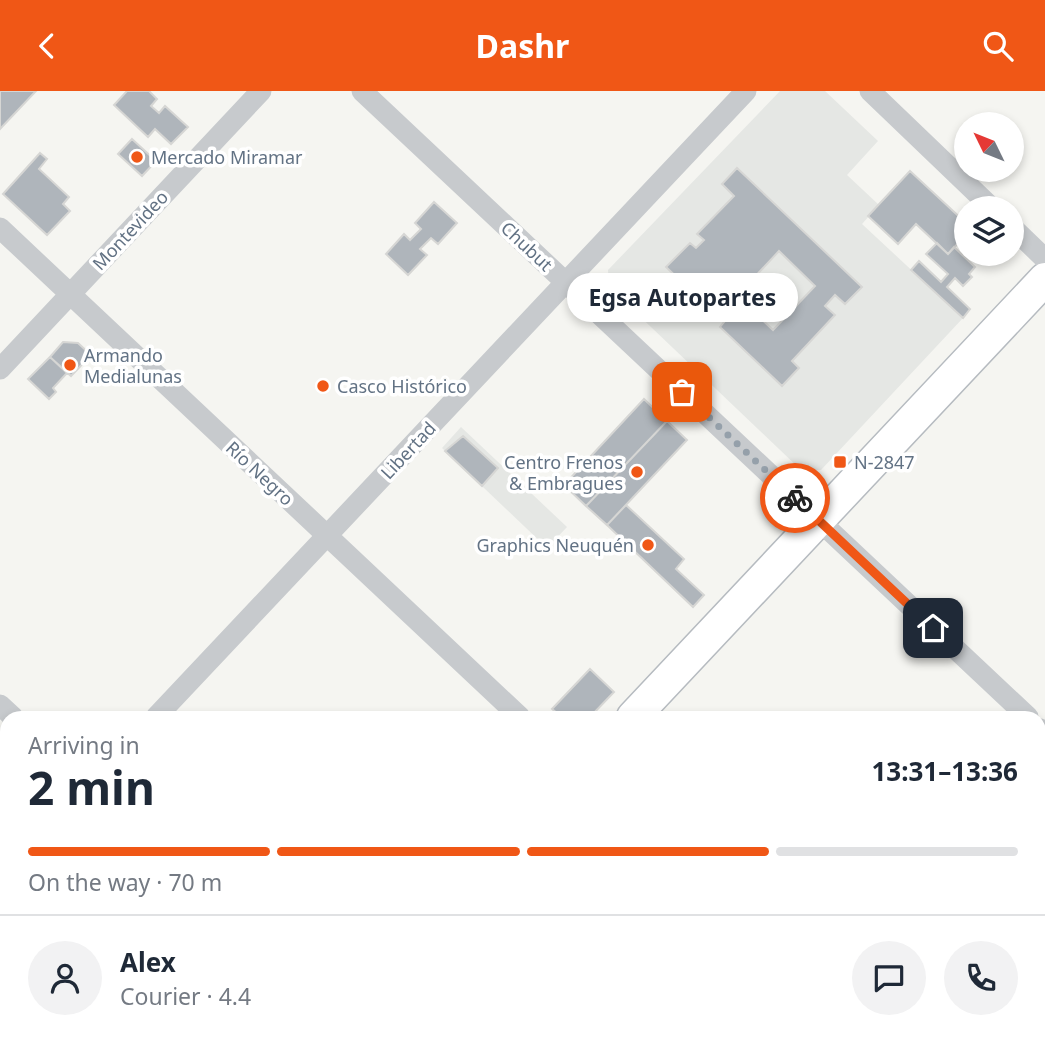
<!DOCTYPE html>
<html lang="en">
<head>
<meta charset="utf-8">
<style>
  body { margin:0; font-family:"Noto Sans",sans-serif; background:#f2f2f3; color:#1f2937; height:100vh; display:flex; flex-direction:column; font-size:26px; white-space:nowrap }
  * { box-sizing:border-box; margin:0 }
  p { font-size:23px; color:#747a83 }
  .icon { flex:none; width:38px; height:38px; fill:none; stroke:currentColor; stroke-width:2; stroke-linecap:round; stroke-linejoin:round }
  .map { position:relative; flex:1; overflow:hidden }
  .side { position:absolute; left:0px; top:620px; width:1046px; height:345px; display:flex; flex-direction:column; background:#fff; border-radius:21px 21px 0 0; box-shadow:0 4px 10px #0003 }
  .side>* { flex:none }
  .needle { width:46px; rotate:313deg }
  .buttons { position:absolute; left:954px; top:21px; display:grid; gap:14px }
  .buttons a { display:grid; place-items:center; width:70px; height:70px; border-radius:50%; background:#fff; box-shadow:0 4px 10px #0003; font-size:35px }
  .pin { position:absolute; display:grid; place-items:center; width:60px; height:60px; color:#fff; margin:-30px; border-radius:14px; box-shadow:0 4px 10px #0006 }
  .courier { position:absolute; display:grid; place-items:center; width:70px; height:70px; margin:-35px; border:5px solid #f05716; border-radius:50%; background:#fff; color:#222; box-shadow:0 2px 9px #0007 }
  .bubble { position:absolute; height:49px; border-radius:24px; background:#fff; box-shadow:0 4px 10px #0003; font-size:23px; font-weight:700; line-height:49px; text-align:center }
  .summary em { font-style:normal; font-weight:700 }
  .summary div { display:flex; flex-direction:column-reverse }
  .summary { display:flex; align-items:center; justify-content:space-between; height:119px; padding:0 28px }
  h1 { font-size:46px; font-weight:700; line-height:52px }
  .bar { display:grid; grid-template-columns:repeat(4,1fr); gap:10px 7px; align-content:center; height:84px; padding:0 28px }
  .bar i { height:9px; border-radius:5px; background:#e0e1e3 }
  .bar .current { background:#f05716 }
  .bar p { grid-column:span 4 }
  .line { display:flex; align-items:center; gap:18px; padding:0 28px; border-top:2px solid #e0e1e3 }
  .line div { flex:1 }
  .round { display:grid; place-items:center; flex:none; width:74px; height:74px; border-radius:37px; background:#f2f2f3 }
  header { display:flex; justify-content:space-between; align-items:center; height:91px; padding:0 28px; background:#f05716; color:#fff; font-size:32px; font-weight:700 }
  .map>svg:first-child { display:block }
  .built { fill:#e5e7e4 }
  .green { fill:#d5ddd1 }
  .building { fill:#afb5bb; stroke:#d6d6d4; stroke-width:2; fill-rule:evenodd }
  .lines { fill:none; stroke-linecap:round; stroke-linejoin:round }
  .secondary-casing { stroke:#b6bbc0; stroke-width:35 }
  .street { stroke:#c7cacd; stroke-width:21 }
  .secondary { stroke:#fff; stroke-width:32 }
  .done { stroke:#95a0aa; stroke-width:7; stroke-dasharray:0 12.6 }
  .route { stroke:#f05716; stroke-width:9 }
  .poi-dot { fill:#f05716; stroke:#fff; stroke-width:2.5 }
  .labels { text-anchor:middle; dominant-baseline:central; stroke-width:7; stroke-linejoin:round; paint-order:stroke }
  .poi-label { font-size:18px; fill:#627284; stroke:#fff; text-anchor:start }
  .street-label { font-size:18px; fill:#627284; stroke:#fff }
</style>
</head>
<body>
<header><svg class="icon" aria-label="back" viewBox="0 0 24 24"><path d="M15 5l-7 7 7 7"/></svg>Dashr<svg class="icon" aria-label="search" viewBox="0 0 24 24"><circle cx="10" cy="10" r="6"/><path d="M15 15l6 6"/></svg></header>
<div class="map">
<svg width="1045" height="963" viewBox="0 0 1045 963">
  <rect width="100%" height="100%" fill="#f5f5f1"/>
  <path class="built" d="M780,0H825L878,50L847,84L879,114L862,133L963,227L821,379L802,380L609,196L608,179Z
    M461,336L567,436L547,457L442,357Z"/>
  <path class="green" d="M7,823V957H282L276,963H0V830Z"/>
  <path class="building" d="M0,0H36L0,38Z
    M127,0H149L157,8L151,15L159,22L165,15L188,36L171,53L155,38L148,46L114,14Z
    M132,48L156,70L142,85L118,63Z
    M40,62L47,68L39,78L69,106L63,113L70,120L47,144L3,103Z
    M737,77L862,196L845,213L835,204L825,215L835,224L792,270L799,277L782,295L720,236L724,231L666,176L690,152L696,157L704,149L697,143L734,105L722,93ZM779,160L815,195L773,239L737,205Z
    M910,80L966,132V144L948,163L916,133L898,153L868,125Z
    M434,111L457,132L438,153L431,147L420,158L427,164L408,184L386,163L404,143L410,149L421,138L415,132Z
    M937,152L948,163L954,156L975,176L969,183L972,186L963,195L955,187L947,196L970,218L963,227L911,179L919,170L941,191L948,183L926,163Z
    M63,251L78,252L91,264L71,285L50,266Z
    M50,266L67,282L53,297L56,301L49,308L28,288Z
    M644,308L667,330L586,415L564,394Z
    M667,330L687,349L607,434L586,415Z
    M463,345L498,377L482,395L445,360Z
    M626,414L684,468L676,478L704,504L693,516L607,434Z
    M590,578L614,601L590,626H562L552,618Z
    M695,957H757L752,963H701Z"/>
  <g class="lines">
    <defs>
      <path id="secondary" d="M633,626L1045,188
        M316,963L322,957"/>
    </defs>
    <use href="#secondary" class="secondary-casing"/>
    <path class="street" d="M362,0L1028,626
      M870,0L992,117
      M1012,136L1045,168
      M0,137L520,626
      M0,278L261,0
      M0,614L13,626
      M156,626L746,0
      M1040,638L1045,643
      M1040,698L1045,692
      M0,792L7,785
      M364,957L371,963
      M871,957L877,963
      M791,963L796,957"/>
    <use href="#secondary" class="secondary"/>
  </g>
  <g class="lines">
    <path class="done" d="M682,301L795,407"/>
    <path class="route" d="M795,407L933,537"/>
  </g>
  <g class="poi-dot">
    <circle cx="137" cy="66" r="7"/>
    <circle cx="70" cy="274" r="7"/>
    <circle cx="323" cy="295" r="7"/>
    <rect x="833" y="364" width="14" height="14" rx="3.5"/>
    <circle cx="637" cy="381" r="7"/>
    <circle cx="648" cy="454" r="7"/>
  </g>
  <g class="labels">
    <g class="poi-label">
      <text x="151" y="66">Mercado Miramar</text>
      <text x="84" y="264">Armando<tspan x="84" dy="21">Medialunas</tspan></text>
      <text x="337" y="295">Casco Histórico</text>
      <text x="623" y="371" text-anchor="end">Centro Frenos<tspan x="623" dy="21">&amp; Embragues</tspan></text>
      <text x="854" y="371">N-2847</text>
      <text x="634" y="454" text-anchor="end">Graphics Neuquén</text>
    </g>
    <g class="street-label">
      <text transform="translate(130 139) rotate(-47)">Montevideo</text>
      <text transform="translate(527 155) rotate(43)">Chubut</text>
      <text transform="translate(408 359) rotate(-47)">Libertad</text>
      <text transform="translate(260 382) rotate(43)">Río Negro</text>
    </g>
  </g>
</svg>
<div class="buttons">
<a><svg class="needle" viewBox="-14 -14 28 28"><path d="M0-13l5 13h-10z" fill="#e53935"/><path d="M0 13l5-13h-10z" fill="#747a83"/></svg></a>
<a><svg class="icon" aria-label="layers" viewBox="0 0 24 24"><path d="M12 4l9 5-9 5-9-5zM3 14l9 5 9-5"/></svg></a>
</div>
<div class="pin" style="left:682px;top:301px;background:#ea580c"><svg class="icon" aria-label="bag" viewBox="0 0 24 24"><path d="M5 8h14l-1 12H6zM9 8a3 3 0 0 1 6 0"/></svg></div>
<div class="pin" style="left:933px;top:537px;background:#1f2937"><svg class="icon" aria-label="home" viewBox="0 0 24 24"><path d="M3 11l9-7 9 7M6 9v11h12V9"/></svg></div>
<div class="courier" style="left:795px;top:407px"><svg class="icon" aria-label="bike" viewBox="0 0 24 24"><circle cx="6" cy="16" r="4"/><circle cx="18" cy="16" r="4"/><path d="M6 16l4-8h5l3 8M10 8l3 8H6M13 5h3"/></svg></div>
<div class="bubble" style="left:567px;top:182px;width:231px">Egsa Autopartes</div>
<section class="side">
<div class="summary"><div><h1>2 min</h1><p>Arriving in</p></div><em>13:31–13:36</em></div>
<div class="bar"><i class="current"></i><i class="current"></i><i class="current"></i><i></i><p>On the way · 70 m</p></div>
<div class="line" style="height:126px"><a class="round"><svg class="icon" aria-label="person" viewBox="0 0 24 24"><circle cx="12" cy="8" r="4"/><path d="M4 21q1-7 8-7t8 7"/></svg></a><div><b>Alex</b><p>Courier · 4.4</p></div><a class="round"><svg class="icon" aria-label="chat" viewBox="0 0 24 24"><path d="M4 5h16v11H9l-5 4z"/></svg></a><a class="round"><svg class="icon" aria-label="phone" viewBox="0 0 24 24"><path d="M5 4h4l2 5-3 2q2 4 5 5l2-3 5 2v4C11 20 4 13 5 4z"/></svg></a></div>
</section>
</div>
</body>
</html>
